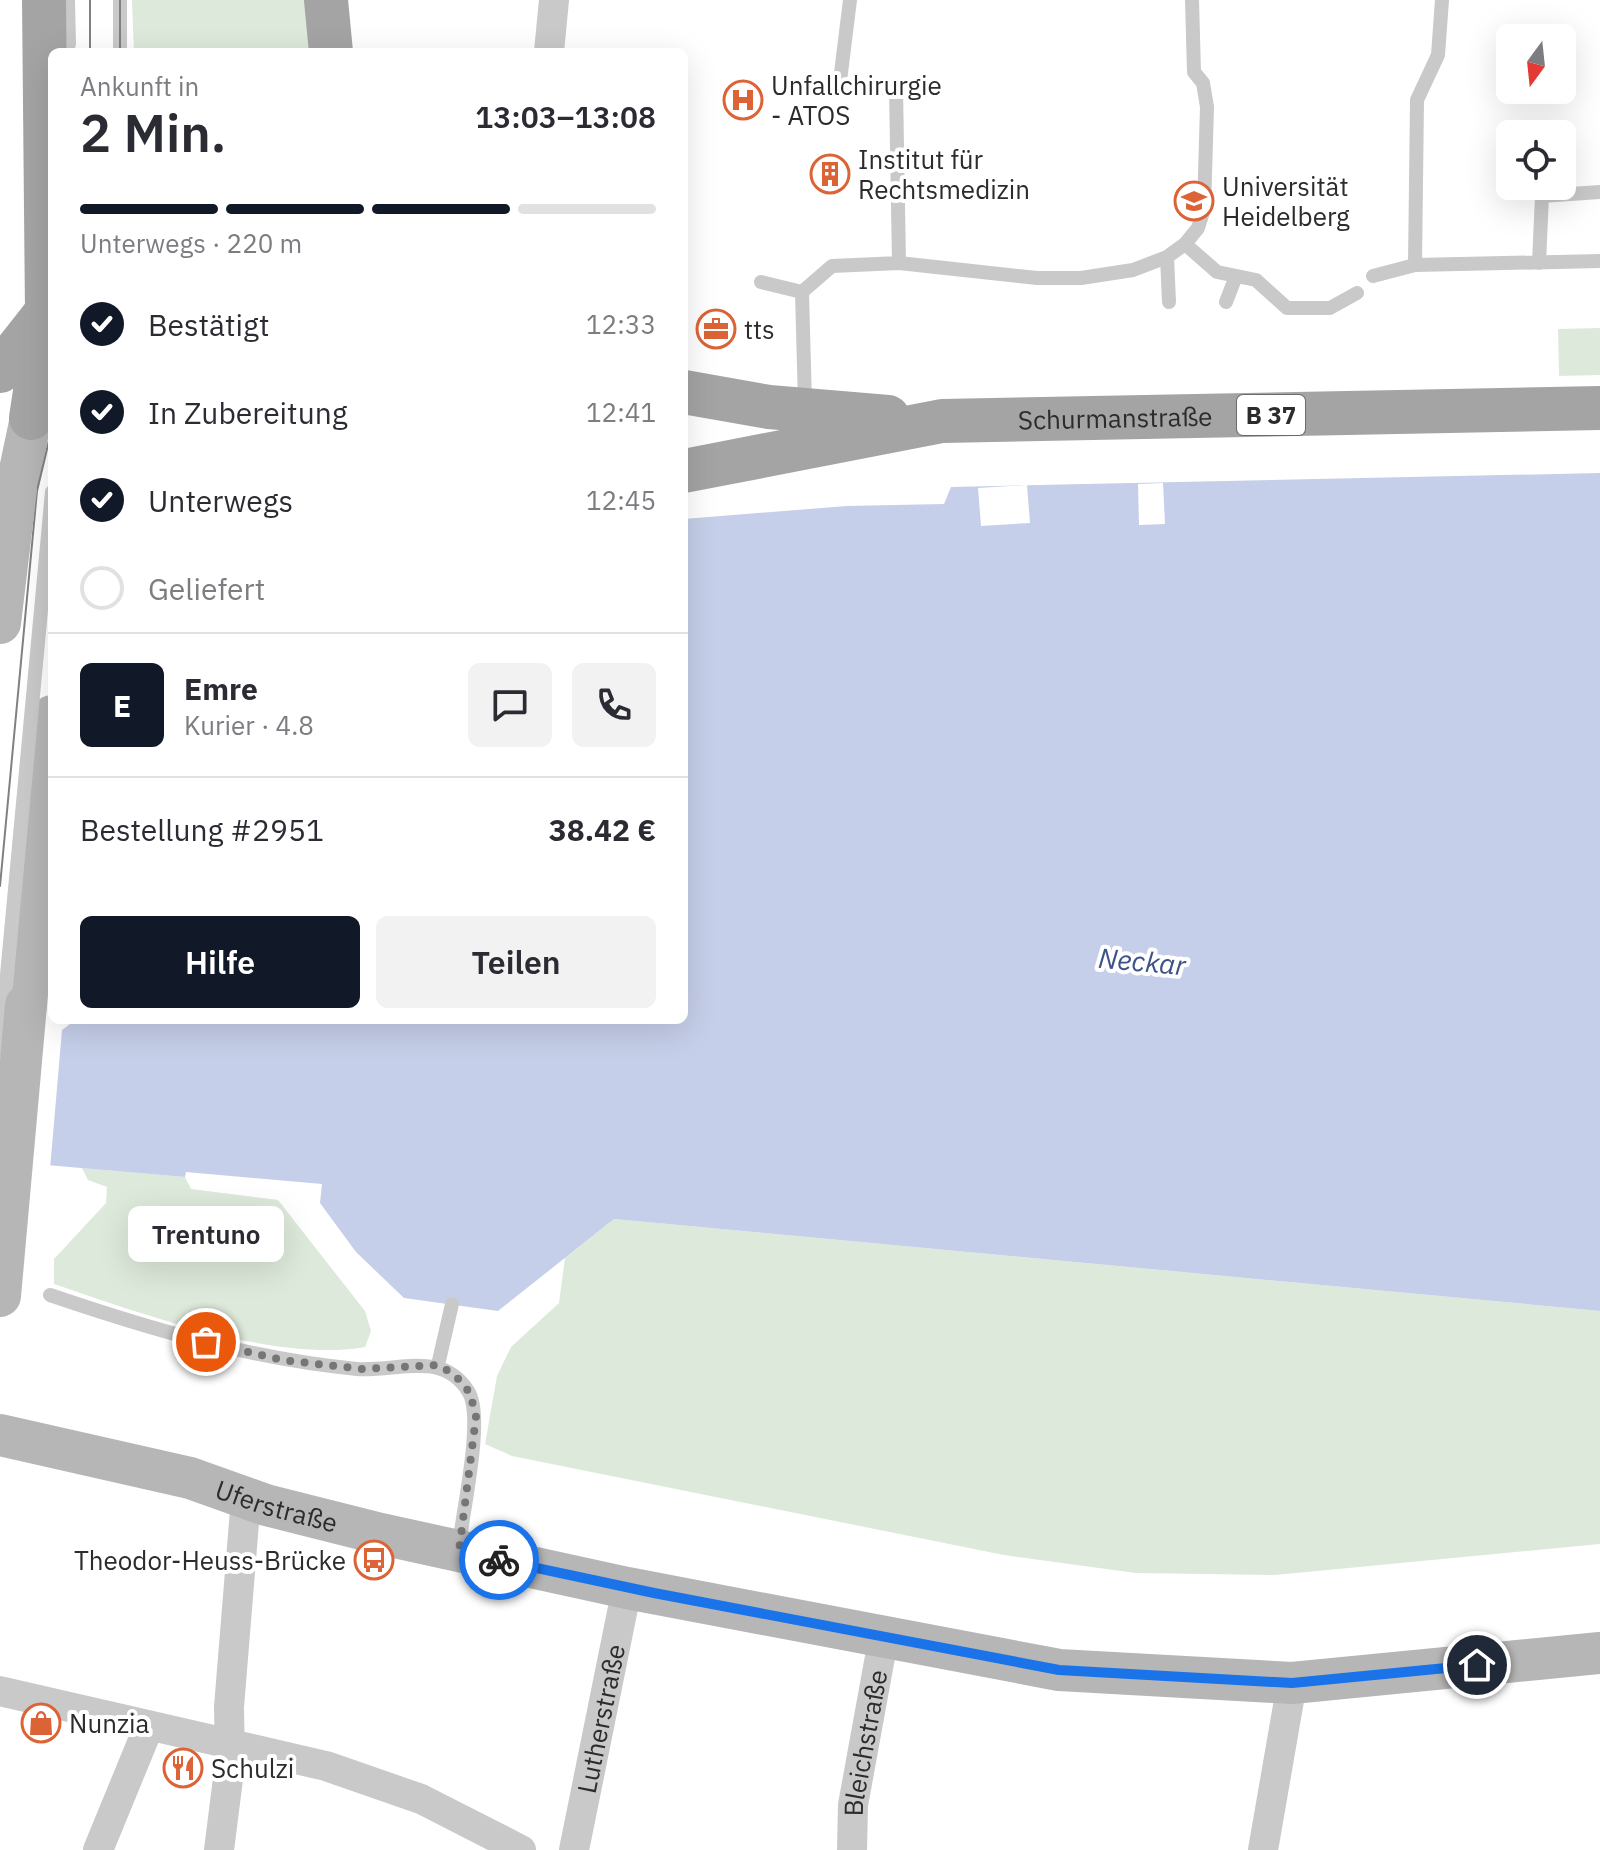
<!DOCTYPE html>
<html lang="de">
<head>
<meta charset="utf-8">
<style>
  body { margin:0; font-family:"IBM Plex Sans",sans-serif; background:#f2f2f3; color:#2b2b33; height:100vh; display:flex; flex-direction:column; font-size:30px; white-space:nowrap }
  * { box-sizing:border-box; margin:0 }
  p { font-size:26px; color:#7c7c81 }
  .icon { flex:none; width:44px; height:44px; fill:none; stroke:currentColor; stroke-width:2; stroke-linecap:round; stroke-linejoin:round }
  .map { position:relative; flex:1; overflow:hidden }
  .sheet { position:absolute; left:48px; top:48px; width:640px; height:976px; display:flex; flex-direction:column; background:#fff; border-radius:12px; box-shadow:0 8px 32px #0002 }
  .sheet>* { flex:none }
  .needle { width:52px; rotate:195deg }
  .buttons { position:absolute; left:1496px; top:24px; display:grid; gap:16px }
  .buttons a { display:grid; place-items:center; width:80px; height:80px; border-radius:12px; background:#fff; box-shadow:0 8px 32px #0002; font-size:40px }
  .pin { position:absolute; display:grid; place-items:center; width:68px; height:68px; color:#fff; margin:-34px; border:4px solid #fff; border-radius:50%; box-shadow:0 2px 8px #0007 }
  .courier { position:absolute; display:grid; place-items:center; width:80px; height:80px; margin:-40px; border:6px solid #1a73e8; border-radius:50%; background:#fff; color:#222; box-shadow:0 2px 10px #0007 }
  .bubble { position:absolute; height:56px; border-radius:12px; background:#fff; box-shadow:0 8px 32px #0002; font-size:26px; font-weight:600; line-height:56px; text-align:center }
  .head em { font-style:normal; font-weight:600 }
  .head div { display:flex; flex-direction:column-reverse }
  .head { display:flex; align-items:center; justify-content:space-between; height:136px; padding:0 32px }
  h1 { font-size:52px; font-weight:600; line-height:60px }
  .bar { display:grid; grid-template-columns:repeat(4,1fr); gap:12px 8px; align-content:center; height:96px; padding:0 32px }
  .bar i { height:10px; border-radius:6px; background:#e1e1e2 }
  .bar .active { background:#111827 }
  .bar p { grid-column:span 4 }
  .line { display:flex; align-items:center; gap:20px; padding:0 32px; border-top:2px solid #e1e1e2 }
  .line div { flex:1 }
  .round { display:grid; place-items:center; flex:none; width:84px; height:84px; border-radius:12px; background:#f2f2f3 }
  ol { padding:0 32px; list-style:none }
  li { display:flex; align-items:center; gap:24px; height:88px }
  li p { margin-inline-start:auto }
  li .icon { padding:8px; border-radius:50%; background:#111827; color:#fff; stroke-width:4 }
  li:last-child { color:#7c7c81 }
  li i { width:44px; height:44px; border:4px solid #e1e1e2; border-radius:50% }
  .action { display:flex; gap:16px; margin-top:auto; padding:16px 32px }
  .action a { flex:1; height:92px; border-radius:12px; background:#111827; color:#fff; font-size:32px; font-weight:600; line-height:92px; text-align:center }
  .action a+a { background:#f2f2f3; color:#2b2b33 }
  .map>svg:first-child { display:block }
  .green { fill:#dde9da }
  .water { fill:#c6cfe9 }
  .pier { fill:#fff }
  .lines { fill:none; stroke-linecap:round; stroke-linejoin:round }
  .lane { stroke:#c9c9c9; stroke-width:14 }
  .street { stroke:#c9c9c9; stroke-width:30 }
  .secondary { stroke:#b6b6b6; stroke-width:42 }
  .primary { stroke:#a4a4a4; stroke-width:44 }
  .tram { stroke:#818181; stroke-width:2 }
  .lane-bridge { stroke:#c9c9c9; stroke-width:14 }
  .secondary-bridge { stroke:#b6b6b6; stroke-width:42 }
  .done { stroke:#767676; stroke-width:8; stroke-dasharray:0 14.4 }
  .route { stroke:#1a73e8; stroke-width:10 }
  .labels { text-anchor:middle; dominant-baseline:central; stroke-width:8; stroke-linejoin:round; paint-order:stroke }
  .shield { fill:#fff; stroke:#6b6b6b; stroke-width:2 }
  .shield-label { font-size:24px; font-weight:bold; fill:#2c2c2c }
  .poi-label { font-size:26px; fill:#2c2c2c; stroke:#fff; text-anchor:start }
  .street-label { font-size:26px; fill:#2c2c2c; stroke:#fff }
  .water-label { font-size:28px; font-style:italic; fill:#3e528a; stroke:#fff }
</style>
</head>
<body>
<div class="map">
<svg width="1600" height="1850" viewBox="0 0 1600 1850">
  <rect width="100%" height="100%" fill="#fff"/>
  <path class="green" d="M132,0H306L311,52H134Z
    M1600,328V375L1559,376L1558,329Z
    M82,1168L185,1177L191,1189L278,1200L365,1311L371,1331L365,1347C277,1363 139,1313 54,1284V1259L106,1203L107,1187L88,1180Z
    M614,1219L1600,1311V1544L1275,1575L1136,1573L1004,1555L512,1456L485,1444L497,1376L511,1347L559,1303L565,1258Z"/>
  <path class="water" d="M1600,473V1311L614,1219L498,1311L404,1298L356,1252L320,1203L322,1184L186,1172L185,1177L0,1161L52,1020H684V519L847,506L944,504L951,487Z"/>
  <path class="pier" d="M1163,483L1165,524L1139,525L1138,484Z
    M1027,485L1030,523L981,526L978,488Z
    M0,552L52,557V1020L74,1021L62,1030L50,1169L0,1165Z"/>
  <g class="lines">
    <path class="lane" d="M68,0L69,44
      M850,0L839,89L896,88L899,263
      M1442,0L1438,55L1417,100L1415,265L1600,261
      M120,52V0
      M1185,244L1217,272L1256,280L1287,308H1330L1357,293
      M1167,257L1169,302
      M1539,263L1542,196L1600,192
      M1373,276L1415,265
      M761,282L802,292L832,266L899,263L1037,278H1081L1133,270L1167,257L1185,244L1198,228L1204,209L1207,107L1203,83L1194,72L1192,0
      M802,292L805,404
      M1226,302L1236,276
      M50,1295C150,1329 251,1359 357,1369C398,1372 442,1350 468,1391C485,1416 462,1513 459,1547
      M438,1365L452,1304"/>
    <g class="street">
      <path d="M549,52L554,0"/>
      <path d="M0,1691L326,1766L421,1799L521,1850"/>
      <path d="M98,1850L149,1726"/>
      <path d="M219,1850L230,1763L229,1707L246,1498"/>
      <path id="s1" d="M574,1850L627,1588"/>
      <path id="s2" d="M852,1850L853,1805L884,1635"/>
      <path d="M1263,1850L1292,1683"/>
    </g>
    <g class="secondary">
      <path d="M16,489L31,418"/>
      <path d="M26,1005L52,716"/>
      <path id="s3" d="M0,1435L190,1478L266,1505L381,1534L627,1588L1059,1670L1292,1683L1600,1653"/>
    </g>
    <g class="primary">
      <path d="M326,0L331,52"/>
      <path d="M0,371L45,314"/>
      <path d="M684,392L769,407L888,417"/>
      <path d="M31,418L47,312L44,0"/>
      <path id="s4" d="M684,471L942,421L1600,408"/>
    </g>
    <path class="tram" d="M90,52V0
      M120,52V0
      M0,886L37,491L52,428
      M0,1050L52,492"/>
    <path class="lane-bridge" d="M0,1050L52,492"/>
    <path class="secondary-bridge" d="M0,623L16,489
      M0,1296L26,1005"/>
  </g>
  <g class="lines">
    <path class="done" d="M206,1342L282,1360L362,1369L438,1365L455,1375L470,1393L476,1417L459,1551L499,1560"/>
    <path class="route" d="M499,1560L654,1593L1059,1670L1292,1683L1477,1665"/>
  </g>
  <defs>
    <symbol id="hospital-ring" viewBox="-11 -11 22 22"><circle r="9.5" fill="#fff" stroke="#dc6335" stroke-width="1.5"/><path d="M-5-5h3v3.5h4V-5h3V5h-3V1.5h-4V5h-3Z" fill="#dc6335"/></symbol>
    <symbol id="building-ring" viewBox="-11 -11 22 22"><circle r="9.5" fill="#fff" stroke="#dc6335" stroke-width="1.5"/><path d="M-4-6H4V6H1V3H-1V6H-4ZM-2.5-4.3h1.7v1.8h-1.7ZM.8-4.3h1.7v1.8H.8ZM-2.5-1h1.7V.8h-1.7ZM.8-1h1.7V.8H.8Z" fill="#dc6335"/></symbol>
    <symbol id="university-ring" viewBox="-11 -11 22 22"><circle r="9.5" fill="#fff" stroke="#dc6335" stroke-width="1.5"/><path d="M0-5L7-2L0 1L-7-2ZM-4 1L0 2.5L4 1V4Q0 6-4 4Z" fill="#dc6335"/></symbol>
    <symbol id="office-ring" viewBox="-11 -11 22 22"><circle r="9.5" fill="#fff" stroke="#dc6335" stroke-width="1.5"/><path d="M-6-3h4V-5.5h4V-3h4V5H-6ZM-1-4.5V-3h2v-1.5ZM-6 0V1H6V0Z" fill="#dc6335"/></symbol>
    <symbol id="bus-ring" viewBox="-11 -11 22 22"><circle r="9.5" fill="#fff" stroke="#dc6335" stroke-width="1.5"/><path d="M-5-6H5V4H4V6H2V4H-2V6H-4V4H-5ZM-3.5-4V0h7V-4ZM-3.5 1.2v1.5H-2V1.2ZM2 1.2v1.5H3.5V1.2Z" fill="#dc6335"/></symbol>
    <symbol id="shop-ring" viewBox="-11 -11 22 22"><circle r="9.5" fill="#fff" stroke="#dc6335" stroke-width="1.5"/><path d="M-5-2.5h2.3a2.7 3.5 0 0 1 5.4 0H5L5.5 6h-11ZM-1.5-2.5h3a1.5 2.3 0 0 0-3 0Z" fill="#dc6335"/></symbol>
    <symbol id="restaurant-ring" viewBox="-11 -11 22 22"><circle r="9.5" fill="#fff" stroke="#dc6335" stroke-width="1.5"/><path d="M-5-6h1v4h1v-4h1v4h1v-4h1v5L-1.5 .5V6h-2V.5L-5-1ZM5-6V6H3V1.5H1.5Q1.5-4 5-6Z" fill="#dc6335"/></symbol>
  </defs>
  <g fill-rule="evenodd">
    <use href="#hospital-ring" x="721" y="78" width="44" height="44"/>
    <use href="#building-ring" x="808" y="152" width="44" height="44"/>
    <use href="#university-ring" x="1172" y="179" width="44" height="44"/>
    <use href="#office-ring" x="694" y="307" width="44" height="44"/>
    <use href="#bus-ring" x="352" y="1538" width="44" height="44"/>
    <use href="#shop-ring" x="19" y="1701" width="44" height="44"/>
    <use href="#restaurant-ring" x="161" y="1746" width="44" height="44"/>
  </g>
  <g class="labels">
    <rect class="shield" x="1237" y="395" width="68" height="40" rx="6"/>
    <g class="shield-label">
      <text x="1271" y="415">B 37</text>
    </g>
    <g class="poi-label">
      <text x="771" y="85">Unfallchirurgie<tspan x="771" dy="30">- ATOS</tspan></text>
      <text x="858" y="159">Institut für<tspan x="858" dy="30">Rechtsmedizin</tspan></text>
      <text x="1222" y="186">Universität<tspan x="1222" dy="30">Heidelberg</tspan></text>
      <text x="744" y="329">tts</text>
      <text x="346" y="1560" text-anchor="end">Theodor-Heuss-Brücke</text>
      <text x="69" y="1723">Nunzia</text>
      <text x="211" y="1768">Schulzi</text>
    </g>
    <g class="street-label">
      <text stroke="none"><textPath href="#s4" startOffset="436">Schurmanstraße</textPath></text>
      <text stroke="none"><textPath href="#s3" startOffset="286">Uferstraße</textPath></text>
      <text stroke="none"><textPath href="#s1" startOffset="134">Lutherstraße</textPath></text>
      <text stroke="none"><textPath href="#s2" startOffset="108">Bleichstraße</textPath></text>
    </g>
    <g class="water-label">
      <text transform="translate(1142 961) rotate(5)">Neckar</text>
    </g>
  </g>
</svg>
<div class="buttons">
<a><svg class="needle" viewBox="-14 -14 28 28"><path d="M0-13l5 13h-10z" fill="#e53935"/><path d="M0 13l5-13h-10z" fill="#7c7c81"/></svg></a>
<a><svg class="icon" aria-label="locate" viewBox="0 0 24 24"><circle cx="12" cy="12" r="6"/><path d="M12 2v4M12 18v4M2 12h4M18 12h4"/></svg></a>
</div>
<div class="pin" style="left:206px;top:1342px;background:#ea580c"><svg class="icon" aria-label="bag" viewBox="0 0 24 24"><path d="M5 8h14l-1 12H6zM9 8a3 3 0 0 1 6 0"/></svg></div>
<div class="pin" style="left:1477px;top:1665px;background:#1f2937"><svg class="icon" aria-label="home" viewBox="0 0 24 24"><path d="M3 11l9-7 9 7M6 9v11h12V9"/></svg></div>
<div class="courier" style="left:499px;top:1560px"><svg class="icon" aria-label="bike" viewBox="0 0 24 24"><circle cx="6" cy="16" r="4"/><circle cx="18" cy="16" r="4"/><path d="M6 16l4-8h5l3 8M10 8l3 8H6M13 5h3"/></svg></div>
<div class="bubble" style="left:128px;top:1206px;width:156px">Trentuno</div>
<section class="sheet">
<div class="head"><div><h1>2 Min.</h1><p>Ankunft in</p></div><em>13:03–13:08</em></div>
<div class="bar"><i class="active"></i><i class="active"></i><i class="active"></i><i></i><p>Unterwegs · 220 m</p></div>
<ol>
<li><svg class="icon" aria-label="check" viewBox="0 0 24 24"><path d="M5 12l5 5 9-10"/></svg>Bestätigt<p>12:33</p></li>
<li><svg class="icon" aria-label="check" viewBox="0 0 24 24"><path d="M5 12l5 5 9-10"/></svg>In Zubereitung<p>12:41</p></li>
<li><svg class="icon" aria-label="check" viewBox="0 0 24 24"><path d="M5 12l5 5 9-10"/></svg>Unterwegs<p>12:45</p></li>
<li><i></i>Geliefert</li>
</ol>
<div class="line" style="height:144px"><b class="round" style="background:#111827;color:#fff">E</b><div><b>Emre</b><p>Kurier · 4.8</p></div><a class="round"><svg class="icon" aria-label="chat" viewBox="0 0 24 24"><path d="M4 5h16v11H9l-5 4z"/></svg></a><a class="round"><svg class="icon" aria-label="phone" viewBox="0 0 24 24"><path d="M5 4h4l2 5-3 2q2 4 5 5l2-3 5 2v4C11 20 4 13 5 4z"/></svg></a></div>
<div class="line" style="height:104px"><div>Bestellung #2951</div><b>38.42 €</b></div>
<div class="action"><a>Hilfe</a><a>Teilen</a></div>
</section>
</div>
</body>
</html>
